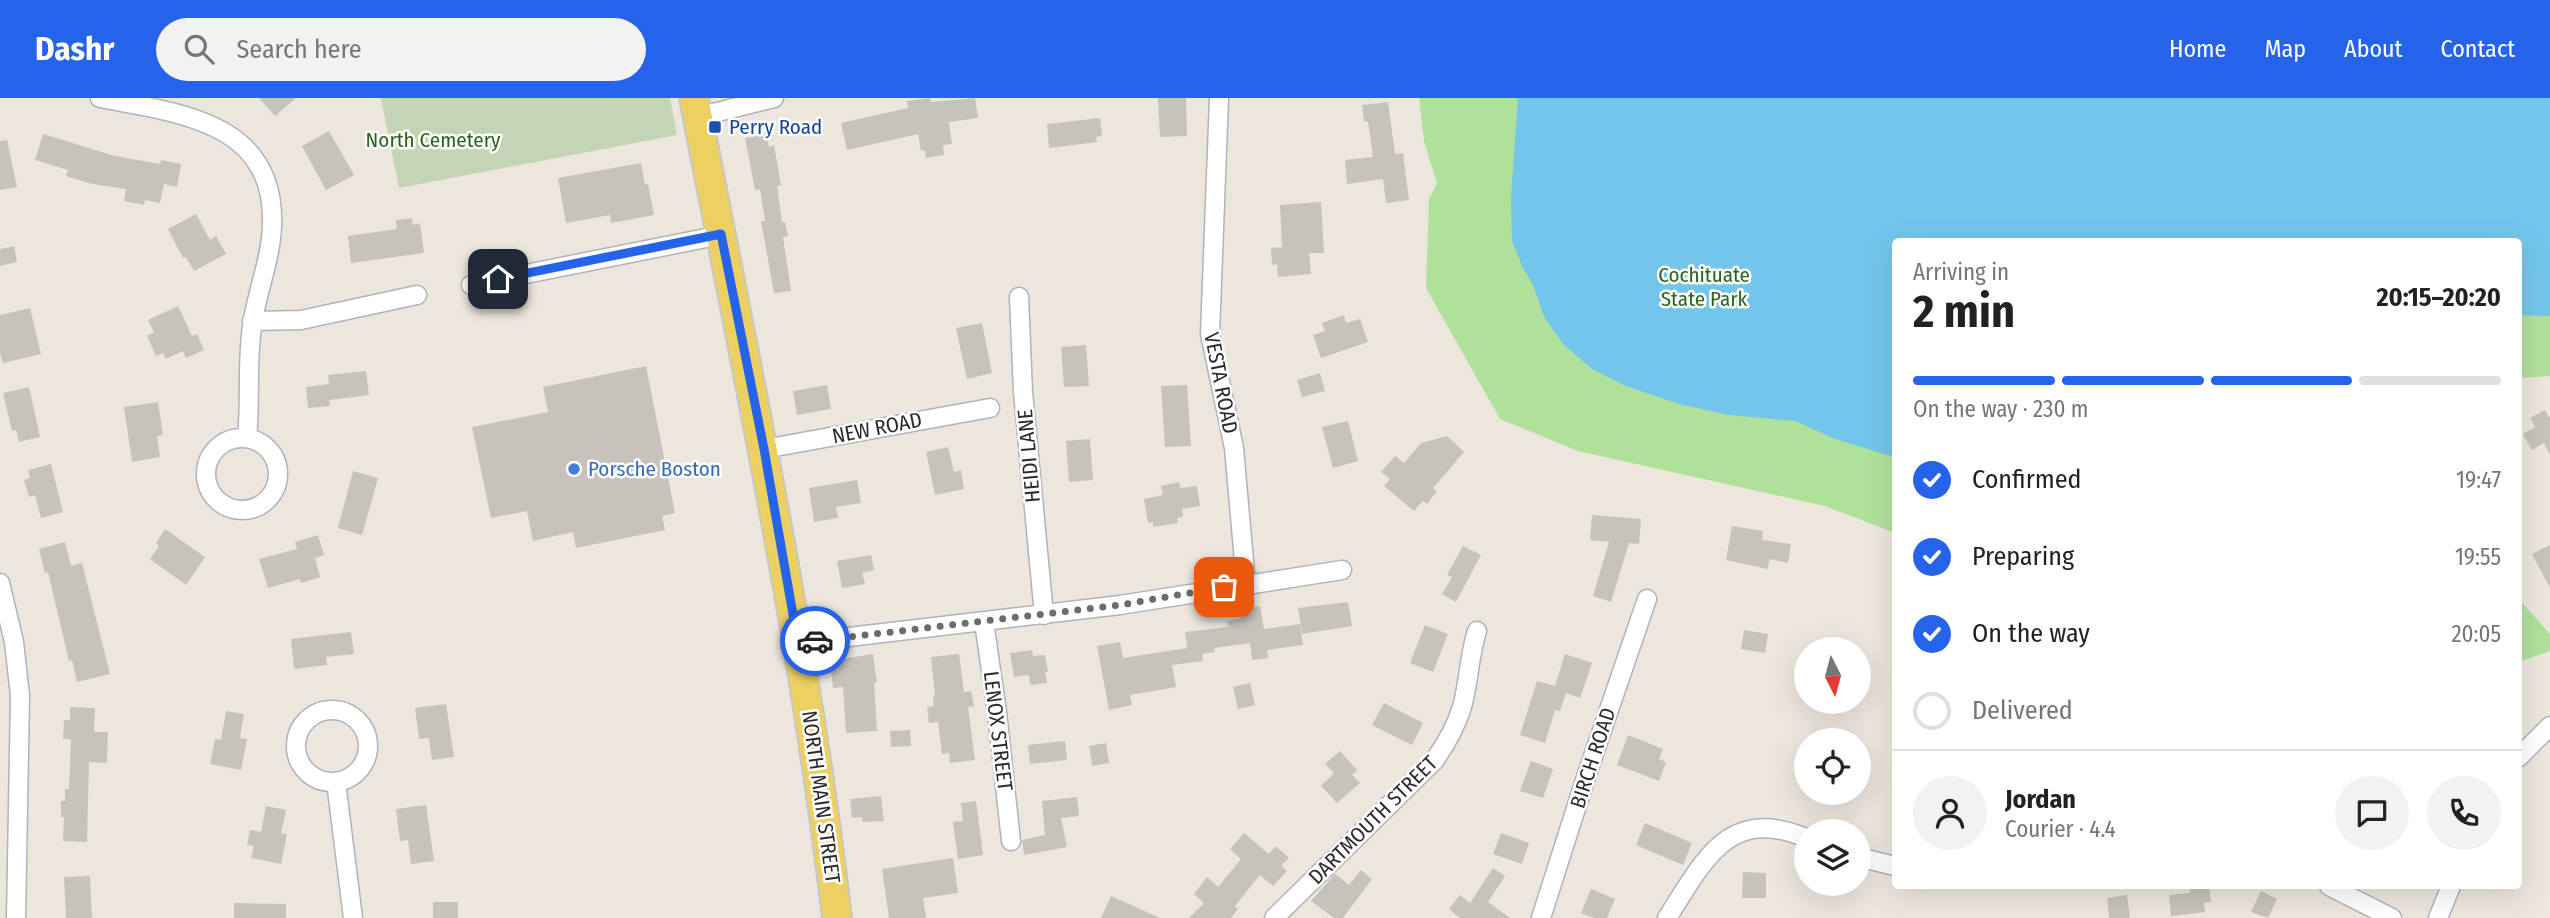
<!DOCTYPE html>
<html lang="en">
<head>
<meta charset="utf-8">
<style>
  body { margin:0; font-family:"Fira Sans Condensed",sans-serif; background:#f2f2f2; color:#222; height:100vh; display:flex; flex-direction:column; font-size:26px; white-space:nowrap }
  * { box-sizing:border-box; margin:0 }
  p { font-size:23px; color:#767676 }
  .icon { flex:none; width:38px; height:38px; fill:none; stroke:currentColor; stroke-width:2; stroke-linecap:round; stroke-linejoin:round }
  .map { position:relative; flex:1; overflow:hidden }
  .side { position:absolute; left:1892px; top:140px; width:630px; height:651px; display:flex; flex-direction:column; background:#fff; border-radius:7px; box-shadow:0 7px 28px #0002 }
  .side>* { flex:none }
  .needle { width:46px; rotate:174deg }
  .controls { position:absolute; left:1794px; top:539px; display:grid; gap:14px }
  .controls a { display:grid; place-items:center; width:77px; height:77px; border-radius:50%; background:#fff; box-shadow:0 7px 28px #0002; font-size:35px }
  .pin { position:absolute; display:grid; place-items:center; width:60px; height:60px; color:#fff; margin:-30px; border-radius:14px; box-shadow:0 4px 10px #0006 }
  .courier { position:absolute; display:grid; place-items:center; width:70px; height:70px; margin:-35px; border:5px solid #2563eb; border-radius:50%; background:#fff; color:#222; box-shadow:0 2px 9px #0007 }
  .summary em { font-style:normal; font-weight:700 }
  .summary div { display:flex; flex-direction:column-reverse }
  .summary { display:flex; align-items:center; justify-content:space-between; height:119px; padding:0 21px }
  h1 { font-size:46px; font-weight:700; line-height:52px }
  .bar { display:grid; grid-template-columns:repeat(4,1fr); gap:10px 7px; align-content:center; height:84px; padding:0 21px }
  .bar i { height:9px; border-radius:5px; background:#e0e0e0 }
  .bar .on { background:#2563eb }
  .bar p { grid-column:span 4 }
  .line { display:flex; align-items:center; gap:18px; padding:0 21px; border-top:2px solid #e0e0e0 }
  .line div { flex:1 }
  .round { display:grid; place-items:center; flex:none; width:74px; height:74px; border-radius:37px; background:#f2f2f2 }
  ol { padding:0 21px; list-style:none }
  li { display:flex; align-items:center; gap:21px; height:77px }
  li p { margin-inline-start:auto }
  li .icon { padding:7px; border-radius:50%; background:#2563eb; color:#fff; stroke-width:4 }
  li:last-child { color:#767676 }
  li i { width:38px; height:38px; border:4px solid #e0e0e0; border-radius:50% }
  header { display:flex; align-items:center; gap:42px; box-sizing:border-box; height:98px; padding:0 35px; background:#2563eb; color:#fff }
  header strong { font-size:33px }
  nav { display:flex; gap:38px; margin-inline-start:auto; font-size:24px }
  .search { width:490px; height:63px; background:#f2f2f2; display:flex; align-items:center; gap:18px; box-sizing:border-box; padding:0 24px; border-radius:38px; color:#767676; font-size:26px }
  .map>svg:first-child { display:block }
  .green { fill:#b0e19b }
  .cemetery { fill:#c3d5b4 }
  .water { fill:#73c6ea }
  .building { fill:#c7c3bc }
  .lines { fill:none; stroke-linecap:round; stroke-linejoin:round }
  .minor-casing { stroke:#b0b2bd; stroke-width:21 }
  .primary-casing { stroke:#c8c8c8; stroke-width:32 }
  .minor { stroke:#fff; stroke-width:18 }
  .primary { stroke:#ecd062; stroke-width:28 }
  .done { stroke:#6e6c69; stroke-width:7; stroke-dasharray:0 12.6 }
  .route { stroke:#2563eb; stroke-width:9 }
  .transit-dot { fill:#1a4fb4; stroke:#fff; stroke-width:2.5 }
  .shop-dot { fill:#3f7fe0; stroke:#fff; stroke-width:2.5 }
  .labels { text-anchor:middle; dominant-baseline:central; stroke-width:5; stroke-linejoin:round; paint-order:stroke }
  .transit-label { font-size:21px; fill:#164399; stroke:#fff; text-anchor:start }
  .park-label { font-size:21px; fill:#29651c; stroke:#fff }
  .street-label { font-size:21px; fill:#2a2a2a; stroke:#fff }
  .shop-label { font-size:21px; fill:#366cbe; stroke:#fff; text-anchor:start }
</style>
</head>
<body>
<header>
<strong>Dashr</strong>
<div class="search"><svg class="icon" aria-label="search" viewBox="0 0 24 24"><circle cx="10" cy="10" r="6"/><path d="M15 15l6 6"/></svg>Search here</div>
<nav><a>Home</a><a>Map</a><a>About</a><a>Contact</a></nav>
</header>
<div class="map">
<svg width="2550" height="820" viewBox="0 0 2550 820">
  <rect width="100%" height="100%" fill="#ece6dd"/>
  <path class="green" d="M1419,0H2550V278L2518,280V144H1895V435L1825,408L1578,353L1500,321L1426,190L1429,101L1437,85L1424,43Z
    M2518,500L2550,536V553L2518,564Z"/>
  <path class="cemetery" d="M381,0H670L677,37L399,90Z"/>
  <path class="water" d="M1518,0H2550V218L2518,217V144H1895V358L1887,357L1835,341L1795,323L1729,317L1679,306L1626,288L1592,271L1563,246L1544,219L1533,187L1522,168L1512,143L1511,100Z"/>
  <path class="building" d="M259,0H296L275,18Z
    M930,0L931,4L975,0L978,20L949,24L952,46L943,47L944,57L926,60L925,52L921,53L918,36L847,52L841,25L908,10L907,3Z
    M1158,0H1186L1187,38L1160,39Z
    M1388,4L1395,56L1403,55L1409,102L1386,105L1383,81L1347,86L1345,62L1373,59L1368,23L1364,24L1362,7Z
    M1100,20L1102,38L1096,39L1097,44L1049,50L1047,26Z
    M329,33L354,77L326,92L302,48Z
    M43,36L115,58L160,66L161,62L181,66L177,89L164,86L160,105L145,102L144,107L124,103L126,91L92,86L66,78L68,72L35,62Z
    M766,36L769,49L774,47L781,87L777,88L782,124H785L788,138L783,139L791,193L774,195L761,123H765L760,91L755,92L745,40Z
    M7,42L17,89L0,92V43Z
    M641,65L645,87L648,86L654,117L611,125L610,117L566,125L558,80Z
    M1321,104L1324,155H1309L1311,176L1278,179L1277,166L1272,167L1271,150L1282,149L1280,107Z
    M196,116L210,142L216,138L226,156L194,173L186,159L183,160L168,131Z
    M412,120L413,127L420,125L424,155L351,165L348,138L397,131L396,122Z
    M14,148L17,164L0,168V151Z
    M178,208L192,238L197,236L204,252L186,260L183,253L166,261L163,255L156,258L147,238L154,234L148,222Z
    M30,210L41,256L3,265L0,255V217Z
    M1344,217L1346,225L1360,221L1368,244L1321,260L1313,237L1325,233L1322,225Z
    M982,225L992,275L967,281L956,230Z
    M1086,247L1089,288L1064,289L1061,249Z
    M646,268L675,415L662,418L665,432L576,450L573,434L533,443L527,413L491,420L472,329L548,314L543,289Z
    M366,273L369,297L329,302L330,308L308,310L306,289L329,286L328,277Z
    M1320,275L1325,293L1302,299L1297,282Z
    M827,287L831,311L797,317L793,293Z
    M1187,287L1191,348L1165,349L1161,288Z
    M29,289L40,339L19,344L16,332L12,333L3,295Z
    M158,304L163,337L157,338L160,359L132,364L124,309Z
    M2545,312L2550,320V357L2544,345L2532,352L2523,336L2535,329L2530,320Z
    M1348,323L1358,363L1333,370L1322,329Z
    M1447,338L1464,354L1433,390L1437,393L1427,406L1423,403L1414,413L1384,388L1390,381L1381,374L1395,358L1404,365L1421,345Z
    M1090,341L1093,382L1069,384L1066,343Z
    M948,349L954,374L961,372L964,391L935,397L926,354Z
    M51,366L63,414L41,420L35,397L29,399L24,382L30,380L28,372Z
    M353,373L378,380L362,437L338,430Z
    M857,382L861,405L836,409L838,420L814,424L809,390Z
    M1179,384L1180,390L1197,388L1200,408L1182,411L1183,419L1177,420L1178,425L1153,429V424L1148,425L1144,401L1163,397L1161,388Z
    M1592,417L1641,421L1639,446L1629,445L1611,504L1593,498L1609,444L1590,442Z
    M1732,428L1763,433L1762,442L1791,446L1788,465L1769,461L1768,471L1726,462Z
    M165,431L205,459L186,487L150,461L159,448L156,445Z
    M318,437L324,457L315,460L320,479L301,485L300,481L268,490L259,461L297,451L295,444Z
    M65,444L71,468L82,465L110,576L77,584L72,562L69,563L48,474L45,475L39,451Z
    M2550,447V490L2532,456Z
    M1463,448L1481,457L1456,504L1442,496L1452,479L1447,477Z
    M871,457L874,472L862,475L865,486L842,490L837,463Z
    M1348,504L1352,528L1302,536L1298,510Z
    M1260,508L1264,531L1300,526L1303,547L1267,552L1268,560L1252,562L1250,545L1214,550L1215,554L1202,556L1203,563L1172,567L1176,589L1130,597L1132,607L1109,612L1097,548L1120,544L1123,560L1187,550L1185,534L1228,529L1227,523L1242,520L1241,510Z
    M1425,527L1448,536L1433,574L1410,565Z
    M1744,532L1768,536L1765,555L1741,551Z
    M351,534L354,556L326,559L327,567L294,571L291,541Z
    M1032,552L1033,558L1045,557L1048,574H1045L1047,585L1030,587L1029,577L1014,579L1010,555Z
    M873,556L877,585H874L877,633L846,635L843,589L833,590L830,563Z
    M959,556L964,594L971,593L974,608L968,609L975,662L950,665L949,655L942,656L938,624L929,625L927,609L934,608L933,598H935L931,559Z
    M1565,556L1592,565L1580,600L1566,595L1560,613L1555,612L1545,645L1520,637L1537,583L1555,588Z
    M1250,585L1255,607L1238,611L1233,589Z
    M1384,605L1423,625L1412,647L1372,627Z
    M446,606L454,659L432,662L429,640L419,641L415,610Z
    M70,609L95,610L94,634H108L107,665L89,664L87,744L63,743L64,719H61V703H65V691H69L71,641H63L64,622H70Z
    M226,613L244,616L240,640L247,641L241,672L210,666L215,641L221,642Z
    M910,632L911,648L891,649L890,633Z
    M1628,637L1663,651L1659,661L1666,664L1659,683L1617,667Z
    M1065,643L1067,662L1030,666L1028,647Z
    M1106,645L1109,665L1092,668L1089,648Z
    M1340,653L1357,672L1352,677L1360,685L1337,705L1321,688L1334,675L1325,666Z
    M1531,663L1553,671L1543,700L1520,693Z
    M881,698L884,723L862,724V719L852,720L850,701Z
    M1077,699L1079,718L1061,720L1067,749L1024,757L1022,742L1045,737L1042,703Z
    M976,703L983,757L958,761L953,724L963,723L961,705Z
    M426,707L434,763L411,766L408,742L400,743L396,711Z
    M266,708L286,712L281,735L287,736L281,766L251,760L254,748L247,747L250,732L261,734Z
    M1645,725L1692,745L1683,767L1636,747Z
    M1244,735L1269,756L1276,748L1289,760L1281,768L1287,773L1273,788L1260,777L1235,808L1238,811L1231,820H1189L1204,805L1194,796L1207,779L1218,789L1241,761L1230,751Z
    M1501,735L1529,745L1522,766L1493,756Z
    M953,760L958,795L923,800L926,820H889L882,771Z
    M1493,770L1505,778L1488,804L1510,820H1460L1449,811L1460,797L1470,805Z
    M1361,772L1372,781L1343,820H1334L1311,803L1335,776L1349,787Z
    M1743,774L1766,775V800H1742Z
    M90,778L92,820H66L64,779Z
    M2189,788H2209L2211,804L2204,805L2205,814L2171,818L2169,797L2190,795Z
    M1591,791L1615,801L1607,820H1594L1581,815Z
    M2261,793L2277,801L2268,820L2251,814Z
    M2127,797L2130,820H2109L2107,800Z
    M1111,798L1160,820H1101Z
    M433,804H458V820H433Z
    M234,805L286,806V820H234Z"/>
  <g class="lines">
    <defs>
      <path id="minor" d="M100,0C178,15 276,23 272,128C271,160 258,191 253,222C246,261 251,301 247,340
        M1219,0L1210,236L1234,350L1246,486
        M697,19L774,0
        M471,187L721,137
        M1019,199L1023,294L1044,517
        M252,223L301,222L417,197
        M206 376a36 36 0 1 1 72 0a36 36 0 1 1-72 0Z
        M764,351L990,310
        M0,485L14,544L20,598L16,820
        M984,524L997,614L1011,743
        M798,545L1120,507L1342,472
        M296 648a36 36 0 1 1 72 0a36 36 0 1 1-72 0Z
        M2518,660L2550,628
        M336,684L353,820
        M1858,759L1895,768
        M2329,788L2392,820
        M1274,820L1434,663C1446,646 1456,629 1462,609C1469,584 1469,558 1477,533
        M1541,820L1586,679L1647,501
        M1667,820C1704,763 1728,707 1806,740
        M2438,820L2451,788"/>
      <path id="primary" d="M694,0C747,273 805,544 837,820"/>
    </defs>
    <use href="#minor" class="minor-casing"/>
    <use href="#primary" class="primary-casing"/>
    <use href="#minor" class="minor"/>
    <use href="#primary" class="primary"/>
  </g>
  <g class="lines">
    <path class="done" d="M815,543L1120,507L1224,489"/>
    <path class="route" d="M498,181L721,136L764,351L798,545L815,543"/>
  </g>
  <rect class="transit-dot" x="708" y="22" width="14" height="14" rx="3.5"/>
  <circle class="shop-dot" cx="574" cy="371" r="7"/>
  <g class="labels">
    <g class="transit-label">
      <text x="729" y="29">Perry Road</text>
    </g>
    <g class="park-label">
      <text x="433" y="42">North Cemetery</text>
      <text x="1704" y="177">Cochituate<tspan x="1704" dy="24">State Park</tspan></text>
    </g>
    <g class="street-label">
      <text transform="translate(1221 285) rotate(79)">VESTA ROAD</text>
      <text transform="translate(877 330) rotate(-11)">NEW ROAD</text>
      <text transform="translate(1029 358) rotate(-95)">HEIDI LANE</text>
      <text transform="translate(998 633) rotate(83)">LENOX STREET</text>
      <text transform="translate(1593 660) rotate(-72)">BIRCH ROAD</text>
      <text transform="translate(821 699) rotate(82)">NORTH MAIN STREET</text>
      <text transform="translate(1373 722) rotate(-45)">DARTMOUTH STREET</text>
    </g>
    <g class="shop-label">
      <text x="588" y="371">Porsche Boston</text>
    </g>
  </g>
</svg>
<div class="controls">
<a><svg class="needle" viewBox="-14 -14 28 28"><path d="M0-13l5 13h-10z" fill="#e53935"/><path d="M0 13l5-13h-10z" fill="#767676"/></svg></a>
<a><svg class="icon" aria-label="locate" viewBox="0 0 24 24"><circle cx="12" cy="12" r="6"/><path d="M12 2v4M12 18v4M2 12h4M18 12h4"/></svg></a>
<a><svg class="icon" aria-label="layers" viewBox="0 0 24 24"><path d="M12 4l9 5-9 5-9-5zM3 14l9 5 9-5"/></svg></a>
</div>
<div class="pin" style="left:1224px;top:489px;background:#ea580c"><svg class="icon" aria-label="bag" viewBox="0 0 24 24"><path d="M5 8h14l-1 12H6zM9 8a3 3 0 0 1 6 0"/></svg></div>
<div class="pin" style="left:498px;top:181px;background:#1f2937"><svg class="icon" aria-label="home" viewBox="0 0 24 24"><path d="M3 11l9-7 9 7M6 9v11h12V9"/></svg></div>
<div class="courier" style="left:815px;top:543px"><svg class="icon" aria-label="car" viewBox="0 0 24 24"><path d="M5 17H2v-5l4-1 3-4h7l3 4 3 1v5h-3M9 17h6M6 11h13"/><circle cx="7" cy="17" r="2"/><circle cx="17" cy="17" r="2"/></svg></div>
<section class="side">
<div class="summary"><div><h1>2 min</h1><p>Arriving in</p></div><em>20:15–20:20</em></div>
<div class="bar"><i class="on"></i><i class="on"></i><i class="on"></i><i></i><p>On the way · 230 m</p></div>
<ol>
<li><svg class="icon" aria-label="check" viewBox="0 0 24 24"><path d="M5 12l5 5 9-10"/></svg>Confirmed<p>19:47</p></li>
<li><svg class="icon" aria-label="check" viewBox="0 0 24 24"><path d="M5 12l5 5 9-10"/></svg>Preparing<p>19:55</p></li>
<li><svg class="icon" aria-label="check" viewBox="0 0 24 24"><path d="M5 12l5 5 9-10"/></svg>On the way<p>20:05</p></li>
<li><i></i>Delivered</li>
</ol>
<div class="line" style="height:126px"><a class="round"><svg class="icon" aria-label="person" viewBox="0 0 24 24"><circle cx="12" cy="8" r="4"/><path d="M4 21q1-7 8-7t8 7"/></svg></a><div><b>Jordan</b><p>Courier · 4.4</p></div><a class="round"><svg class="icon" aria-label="chat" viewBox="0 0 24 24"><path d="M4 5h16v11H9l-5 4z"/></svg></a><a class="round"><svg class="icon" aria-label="phone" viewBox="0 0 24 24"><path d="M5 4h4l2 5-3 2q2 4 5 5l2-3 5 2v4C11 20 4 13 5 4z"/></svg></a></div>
</section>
</div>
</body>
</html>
